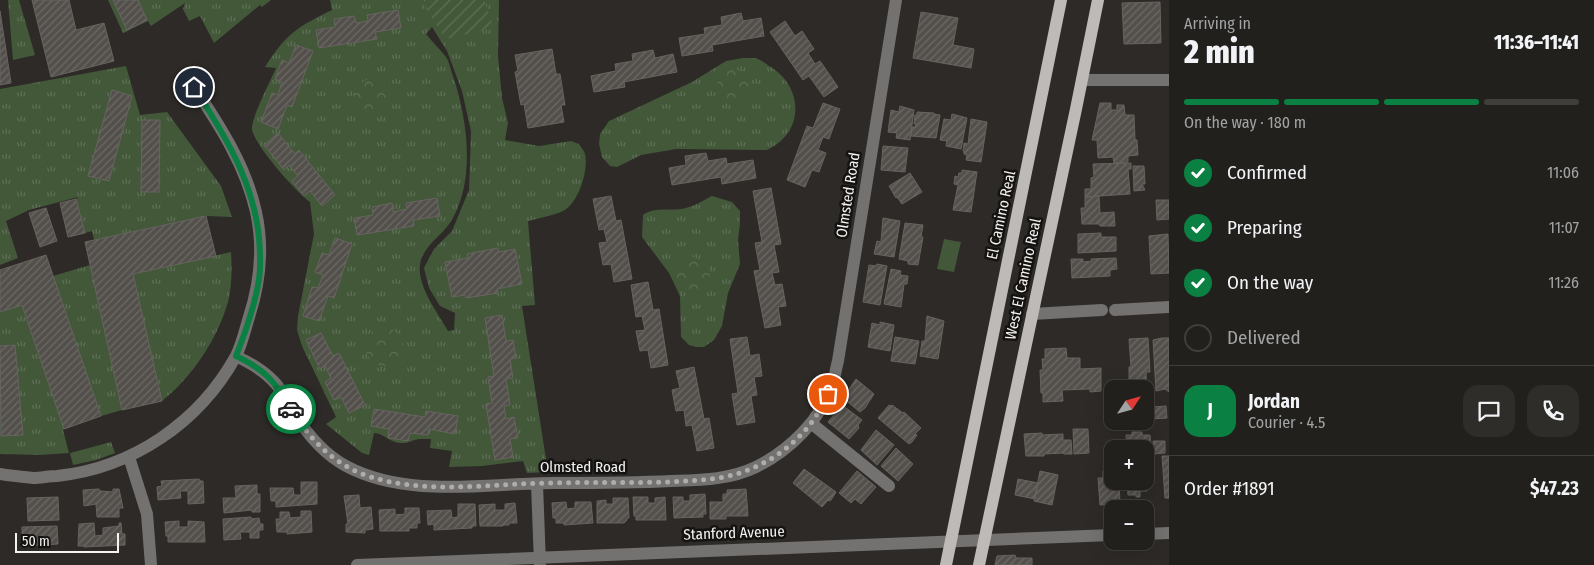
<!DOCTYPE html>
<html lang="en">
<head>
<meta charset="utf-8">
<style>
  body { margin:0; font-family:"Fira Sans Condensed",sans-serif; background:#2e2d2a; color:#f1f3f6; height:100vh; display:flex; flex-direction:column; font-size:19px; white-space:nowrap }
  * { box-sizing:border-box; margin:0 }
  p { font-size:16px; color:#a2a3a4 }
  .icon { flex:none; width:28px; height:28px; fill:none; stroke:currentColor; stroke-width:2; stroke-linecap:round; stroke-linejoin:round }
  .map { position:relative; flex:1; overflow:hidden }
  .panel { display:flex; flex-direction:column; background:#22201d; width:425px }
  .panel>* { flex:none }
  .needle { width:32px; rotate:54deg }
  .buttons { position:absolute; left:1104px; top:380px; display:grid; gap:10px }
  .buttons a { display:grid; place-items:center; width:50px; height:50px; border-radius:10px; background:#22201d; box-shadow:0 5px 20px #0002,0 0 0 1px #3f3e3b; font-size:25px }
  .scale { position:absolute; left:15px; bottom:12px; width:104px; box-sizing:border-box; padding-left:5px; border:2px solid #f5f3f0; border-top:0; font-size:14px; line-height:18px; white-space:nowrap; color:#f5f3f0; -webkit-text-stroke:4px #141311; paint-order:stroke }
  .pin { position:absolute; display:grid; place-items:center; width:42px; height:42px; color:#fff; margin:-21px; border:2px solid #fff; border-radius:50%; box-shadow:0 1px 5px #0007 }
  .courier { position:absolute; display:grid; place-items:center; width:50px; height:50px; margin:-25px; border:4px solid #0b8043; border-radius:50%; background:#fff; color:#222; box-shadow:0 1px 6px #0007 }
  .summary em { font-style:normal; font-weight:800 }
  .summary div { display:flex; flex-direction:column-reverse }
  .summary { display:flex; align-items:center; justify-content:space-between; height:85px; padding:0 15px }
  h1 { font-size:32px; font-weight:800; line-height:38px }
  .bar { display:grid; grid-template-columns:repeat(4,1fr); gap:8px 5px; align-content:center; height:60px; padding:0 15px }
  .bar i { height:6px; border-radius:4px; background:#3f3e3b }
  .bar .on { background:#0b8043 }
  .bar p { grid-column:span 4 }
  .line { display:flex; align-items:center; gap:12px; padding:0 15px; border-top:1px solid #3f3e3b }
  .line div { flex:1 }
  .round { display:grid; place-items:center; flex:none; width:52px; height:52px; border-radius:15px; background:#2e2d2a }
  ol { padding:0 15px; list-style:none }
  li { display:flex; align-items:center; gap:15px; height:55px }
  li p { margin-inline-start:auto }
  li .icon { padding:5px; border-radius:50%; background:#0b8043; color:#fff; stroke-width:4 }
  li:last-child { color:#a2a3a4 }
  li i { width:28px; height:28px; border:2px solid #3f3e3b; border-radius:50% }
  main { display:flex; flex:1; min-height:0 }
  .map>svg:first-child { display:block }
  .grass { fill:url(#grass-tufts); fill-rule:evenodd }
  .park { fill:url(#park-crowns) }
  .garden { fill:url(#garden-furrows) }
  .pitch { fill:#425839 }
  .building { fill:url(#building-hatch); stroke:#676460 }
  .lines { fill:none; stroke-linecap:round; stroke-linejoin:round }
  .minor { stroke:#747271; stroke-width:12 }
  .major { stroke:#bdbab7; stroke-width:12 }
  .done { stroke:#afadaa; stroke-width:5; stroke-dasharray:0 9 }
  .route { stroke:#0b8043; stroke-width:6 }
  .labels { text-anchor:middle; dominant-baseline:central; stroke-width:5; stroke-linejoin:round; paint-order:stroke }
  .street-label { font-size:15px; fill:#f5f3f0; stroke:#141311 }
</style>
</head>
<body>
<main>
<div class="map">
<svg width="1169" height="565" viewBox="0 0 1169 565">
  <defs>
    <pattern id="grass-tufts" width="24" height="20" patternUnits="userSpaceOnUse" patternTransform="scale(1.25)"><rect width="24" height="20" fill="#425839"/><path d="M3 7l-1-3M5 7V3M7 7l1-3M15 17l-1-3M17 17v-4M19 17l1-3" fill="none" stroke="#5e7056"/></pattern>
    <pattern id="park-crowns" width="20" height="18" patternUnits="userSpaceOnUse" patternTransform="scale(1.25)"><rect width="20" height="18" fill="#425839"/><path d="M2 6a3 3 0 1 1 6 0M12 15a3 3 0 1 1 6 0" fill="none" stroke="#5e7056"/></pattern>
    <pattern id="garden-furrows" width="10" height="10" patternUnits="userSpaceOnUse" patternTransform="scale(1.25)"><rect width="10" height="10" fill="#425839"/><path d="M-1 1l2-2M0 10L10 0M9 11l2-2" fill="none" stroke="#5e7056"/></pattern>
    <pattern id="building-hatch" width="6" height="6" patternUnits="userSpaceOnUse" patternTransform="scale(1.25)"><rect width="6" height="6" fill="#53504c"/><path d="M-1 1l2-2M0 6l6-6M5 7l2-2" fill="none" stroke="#6c6a66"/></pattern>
  </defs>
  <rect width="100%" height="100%" fill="#2d2a27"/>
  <path class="grass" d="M8,0H19L35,55L13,60Z
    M108,0H271L262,7L260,5L214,43L200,16L189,21L183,9L185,3L151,26L148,21L123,33Z
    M330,0H499L498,56L502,98L508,123L505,140L539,146L571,141L579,144C581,147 584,151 585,154C589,170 578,204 563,211C552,216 539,218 528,221L535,305L522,306L548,472L527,473L523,461L482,466L449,467L452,451L430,448L431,439C427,439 423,439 419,439C412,440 407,444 399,443C390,442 383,433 374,433L369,455L362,453L326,424L336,417L302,346L297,330L298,316L314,234L310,202C296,192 254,145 252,129C251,118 271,80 276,68L265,67C286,34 297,27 332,10ZM432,27L447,51L462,91L471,131L469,190L452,231L434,249L424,268L429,288L440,306L455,313L454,330L448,331C438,313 417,286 420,265C422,245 446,234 454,216C475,175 467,120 454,79C451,72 450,63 446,57C440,49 432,42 426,34Z
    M743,58C747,58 751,58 755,58C760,59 765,63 769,66C803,85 806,132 767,150L676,149L641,155L617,167L610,166L602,157L599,144L600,134L609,121L692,82L726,61Z
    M126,66L140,115L167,112L221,186L232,217L206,216L94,240L92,231L85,233L76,199L78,197L29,210L6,221L18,258L0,265V89Z
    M712,196L732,202L740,211V223L738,240L740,264L728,293L722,326L714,340L704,347H696L689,345L681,337L680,296L669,273L642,237L643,215C656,206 671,212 686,208C695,206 704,200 712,196Z
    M231,252C232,269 232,286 228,302C217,340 192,377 162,401L133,274Z
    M90,265L122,410L101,416L53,276Z
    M22,305L64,429L63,430L69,453L39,455L0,454V312Z
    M111,442L115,453L96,460L73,465L70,453Z"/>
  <path class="park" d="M731,67C754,75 761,96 735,106L723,101L717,88L718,74L724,69Z
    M382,77L389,81C390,86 392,92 392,97C393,112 372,120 360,111C357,108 356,104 356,101C353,82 367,78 382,77Z
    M693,257L706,263C716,279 704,295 686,293L676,281C674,269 681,258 693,257Z
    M384,327C396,330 402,337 405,349C405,355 402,359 397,362C373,380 346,333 384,327Z"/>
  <path class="garden" d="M424,0H484L494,28L445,39L427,10Z"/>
  <path class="pitch" d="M944,239L961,242L954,272L937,269Z"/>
  <path class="building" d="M32,0H69L76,30L104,23L114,61L51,77Z
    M113,0H138L147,20L127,30Z
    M1160,2L1161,43L1124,44L1122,3Z
    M398,10L401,28L375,32L377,39L319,48L316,30L335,27L334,19L354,16L356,23L368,21L367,15Z
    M0,11L11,83L0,85Z
    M921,12L958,18L953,45L974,49L971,68L913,58Z
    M741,13L743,21L761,18L764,36L712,45L713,51L682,56L679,38L705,34L704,28L722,25L721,17Z
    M785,21L795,36L802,31L814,49L808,53L815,64L820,61L838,87L824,97L809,76L803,80L770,32Z
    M296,45L313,51L292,107L287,105L278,129L261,122L272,93L278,95L282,82L275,79L282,60L289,63Z
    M552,49L556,74H560L565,105H561L564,122L528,128L524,104L521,105L515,72L518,71L515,55Z
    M653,50L655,58L673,54L677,72L624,82L625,87L594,92L591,76L616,71L615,64L633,61L632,54Z
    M112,90L132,96L109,181L88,176Z
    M823,103L840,109L829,139L823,137L818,150L826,153L819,172L812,170L805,187L787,180L807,126L813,128Z
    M1100,103H1111V110H1117V105H1124L1125,115H1134L1135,140H1137L1138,155L1128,156V162L1114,163L1113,157L1098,158L1097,140H1092Z
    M900,106L914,110L910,140L896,138L897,133L888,132L891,110L899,112Z
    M917,112L934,113V114L940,115L936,138L911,136L912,127H915L916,124H914L915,115H917Z
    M952,114L967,118L961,149L946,146L947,141L940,140L944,119L951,120Z
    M971,119L987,122L981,162L966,160L967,155L964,154V151H963L964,143L968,144Z
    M142,120H160L159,192H141Z
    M278,133L295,154L299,150L335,195L322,206L310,191L304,196L292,181L298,176L289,165L284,170L264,145Z
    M883,146L908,148L905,172L881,170Z
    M706,153L708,161L726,158L727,164L753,160L756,178L722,184L721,177L672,185L669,168L686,165L685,156Z
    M1131,163V169H1128L1130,194L1085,197V189H1091V178L1094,177L1093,164Z
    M1133,166H1144L1145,184H1142L1145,190L1134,191Z
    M962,170L977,172L971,212L953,210L958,185L954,184L955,176L958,177L959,173H962Z
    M910,173L922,192L902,204L897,197L896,198L889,186Z
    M771,188L781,244L774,245L779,272L772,273L775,285L782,284L786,306L778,307L781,325L765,328L754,271L760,270L755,243L762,242L753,191Z
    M611,196L616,221L621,220L632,279L614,282L611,264L603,265L599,243L607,242L604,229L599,230L593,199Z
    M1099,196L1100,213L1114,212L1115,226H1100L1099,224H1082L1081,208H1085V197Z
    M437,198L440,216L413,220L414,226L357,235L354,218L373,215L372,207L392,203L393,212L407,209L406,203Z
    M76,199L85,233L68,237L60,203Z
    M1156,200H1169V219L1157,220Z
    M46,208L57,241L40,247L29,213Z
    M206,216L216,256L133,274L162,401L122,410L85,242Z
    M883,218L900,221L894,257L874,254L877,241L881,242Z
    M905,223L923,225L921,237H923L918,265L908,264V261L899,259Z
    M1101,233V237H1116V251L1078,253V234Z
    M1168,234L1169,273L1151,274L1149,236Z
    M335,238L352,244L334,298L328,296L319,321L303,316L312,287L318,288L323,275L315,272L322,253L329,255Z
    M498,248L499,252L515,249L522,284L497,289L498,293L466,298L465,295L452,297L445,262L468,258L467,254Z
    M46,255L101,416L64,429L22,305L0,312V270Z
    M1116,258L1117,269L1110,270V276L1072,278L1071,259H1083V262L1092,261L1091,259Z
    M877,264L887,266L880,305L863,302L869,265L876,266Z
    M891,269L901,271L900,275L908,276L907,284H904L901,307L884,304Z
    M648,282L653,310L659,309L668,365L651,368L648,350L640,351L636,331L645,330L642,316L636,317L631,285Z
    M502,315L506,341L513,340L516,358L510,359L513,378L506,379L510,405L504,406L506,419L514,417L518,438L510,439L513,457L495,460L486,404L492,403L488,377L494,376L485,318Z
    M927,316L944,321L938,359L920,356L922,341H925Z
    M880,322L894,325L890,351L868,347L872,323L880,325Z
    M321,333L333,356L339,353L365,405L349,413L341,397L334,400L325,382L331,378L325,366L320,369L306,340Z
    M747,337L750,356L759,354L762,376L754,377L757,395L751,396L755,422L737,425L732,394L738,393L730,339Z
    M895,337L919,341L915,364L891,361Z
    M1148,338L1150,372H1146L1147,404H1145V389H1123V387H1129V367H1131L1129,339Z
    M1162,338H1169V392L1165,389L1156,391L1153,340Z
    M15,345L23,435L1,436L0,346Z
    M1066,348L1067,358H1080V369L1101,368V391L1090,392V389L1062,390L1063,401L1043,402V393H1041L1040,370H1043L1042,359H1045V349Z
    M694,367L704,419L709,418L714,448L697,451L692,425L686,426L684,410L676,411L672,390L680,388L676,371Z
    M856,379L874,394L865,408L860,412L843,398Z
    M842,405L862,420L858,425L859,428L849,439L828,422Z
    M889,405L891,406L892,405L903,413L904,412L921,428L915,434L917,435L912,442L909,444L878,418Z
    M1166,406L1167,418L1152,419V407Z
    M374,409L425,417L426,411L458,416L455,434L429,429L428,435L410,433L408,441L388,438L389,429L371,426Z
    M1073,429H1088L1089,453L1074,454Z
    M876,430L894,445L877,465L861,450Z
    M1132,432H1142V435H1150L1153,474H1145V449H1127L1126,435H1132Z
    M1042,433V435L1063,434V440H1071L1072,454H1064L1063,453L1044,454V456H1026L1024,434Z
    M1153,441H1165V453L1154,454Z
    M896,448L913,464L898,481L881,466Z
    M1162,456H1169V498H1165Z
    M804,469L836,492L831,500L829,501L828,500L822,507L793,483Z
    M1112,470V481H1119L1120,504L1100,505L1098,478H1103V471Z
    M857,471L876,487L861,504L855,499L851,503L839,493Z
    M1040,471L1058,475L1052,505L1034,501Z
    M199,479L200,481H203L204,503L188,504V491H180L181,498L158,500L157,487L162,486L161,481Z
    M1018,479L1038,483L1035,499L1015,495Z
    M1127,481H1146L1147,491H1140V497H1136V495H1128Z
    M301,482H317V504L276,507V501H271L270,488H293L294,495H301Z
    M257,485V494H260V512H252V510L224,513L223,498H236L235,486Z
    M99,489L100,491L113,492V489H119L123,508H119V517H97L96,504L84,506L83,490Z
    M746,489L748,516H726V519H710V502H723V494H727V490Z
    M705,494L706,514H703V517L674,518L673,497H683V501H690V495Z
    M359,495L360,508L371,507L373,529L365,530V533L346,532V524H348L344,496Z
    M58,497L59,520L28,521L27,498Z
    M633,497H648V503H655V498L665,497L666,520H636V516H634Z
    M613,498H628L629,518H627V520L624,523H597V501L606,500V504H613Z
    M566,502L567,509L575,508V502H591L593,523L564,525V523H556V518H553L552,503Z
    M515,503L517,523H509V525H503V526H480L479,505L495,504V510H505V504Z
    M458,504H475L476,526H472V528L434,530V524L428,525L427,511L451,510L452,518L458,517Z
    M405,508H419L420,523H417V528H409V531H380L379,510L395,509V515L405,514Z
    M301,511H311L312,532L287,534V532H277L276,519H280V512H289L290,518L301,517Z
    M251,517V519L259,518L260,524H263V530H259V538H250V532H240L241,539L224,540L223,519Z
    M179,521V527H188V521L204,522L205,542H168V536H166L165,522Z
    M94,523L95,536L103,535V528L119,526V523H121L122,534H125V545L84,547V546H78L79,524Z
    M57,526L58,544L22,546V527Z
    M1015,555L1016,558H1032V565H995L997,556Z"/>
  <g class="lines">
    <path class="minor" d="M1082,80H1169
      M1115,310L1169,307
      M1032,314L1102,310
      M236,356C250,363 265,371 276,384C283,392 288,403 294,413C307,434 324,454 346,466C408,499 487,483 554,483C593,483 632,483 671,481C700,480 729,480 756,467C790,450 821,420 833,383C835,376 836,368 838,361L896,0
      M811,423L889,486
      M129,457L147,514L151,565
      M0,474C11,476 23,477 34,478C41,478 49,476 57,476C132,468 199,423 236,356C242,344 245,330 249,317C260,283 264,248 256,212C246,166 220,126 194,87
      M537,484L540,564
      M1145,534L1169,533
      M357,565C609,553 861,545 1112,535"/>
    <path class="major" d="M946,565L1061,0
      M979,565L1076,109L1098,0"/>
  </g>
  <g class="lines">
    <path class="done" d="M291,409C309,438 332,463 365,475C425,496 492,483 553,483C592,482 631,483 670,482C699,480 728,480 755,467C787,453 814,427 828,394"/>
    <path class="route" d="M194,87C224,134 253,180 259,237C260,250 261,266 259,279C255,305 246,331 236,356C266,370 274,381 291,409"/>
  </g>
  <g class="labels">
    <g class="street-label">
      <text transform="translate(848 195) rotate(-81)">Olmsted Road</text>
      <text transform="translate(1001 215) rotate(-78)">El Camino Real</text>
      <text transform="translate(1023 279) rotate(-78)">West El Camino Real</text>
      <text x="583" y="467">Olmsted Road</text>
      <text transform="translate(734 533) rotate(-2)">Stanford Avenue</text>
    </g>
  </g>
</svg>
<div class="buttons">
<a><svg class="needle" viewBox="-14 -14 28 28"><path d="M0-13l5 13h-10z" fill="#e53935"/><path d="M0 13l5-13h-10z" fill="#a2a3a4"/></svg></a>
<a>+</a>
<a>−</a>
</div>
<div class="scale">50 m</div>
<div class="pin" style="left:828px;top:394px;background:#ea580c"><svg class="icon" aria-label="bag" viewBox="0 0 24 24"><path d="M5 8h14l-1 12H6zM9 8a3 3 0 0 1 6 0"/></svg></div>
<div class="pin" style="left:194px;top:87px;background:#1f2937"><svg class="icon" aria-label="home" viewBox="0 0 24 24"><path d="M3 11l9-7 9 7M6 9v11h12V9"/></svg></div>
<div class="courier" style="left:291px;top:409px"><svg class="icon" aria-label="car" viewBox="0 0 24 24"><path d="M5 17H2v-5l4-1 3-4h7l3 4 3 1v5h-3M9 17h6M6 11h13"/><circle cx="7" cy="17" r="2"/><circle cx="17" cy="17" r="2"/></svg></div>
</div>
<section class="panel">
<div class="summary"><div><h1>2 min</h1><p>Arriving in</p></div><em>11:36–11:41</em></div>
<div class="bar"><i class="on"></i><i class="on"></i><i class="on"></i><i></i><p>On the way · 180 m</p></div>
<ol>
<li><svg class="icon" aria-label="check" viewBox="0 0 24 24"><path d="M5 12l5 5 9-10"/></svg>Confirmed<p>11:06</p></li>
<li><svg class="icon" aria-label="check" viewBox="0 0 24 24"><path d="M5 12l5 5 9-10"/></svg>Preparing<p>11:07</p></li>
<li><svg class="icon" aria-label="check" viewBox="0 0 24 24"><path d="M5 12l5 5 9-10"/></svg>On the way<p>11:26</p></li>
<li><i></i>Delivered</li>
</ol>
<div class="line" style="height:90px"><b class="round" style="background:#0b8043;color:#fff">J</b><div><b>Jordan</b><p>Courier · 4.5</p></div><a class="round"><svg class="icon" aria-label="chat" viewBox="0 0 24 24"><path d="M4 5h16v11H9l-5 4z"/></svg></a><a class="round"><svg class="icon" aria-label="phone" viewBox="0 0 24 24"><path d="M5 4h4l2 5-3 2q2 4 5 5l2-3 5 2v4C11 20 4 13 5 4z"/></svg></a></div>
<div class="line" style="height:65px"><div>Order #1891</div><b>$47.23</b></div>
</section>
</main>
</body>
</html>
